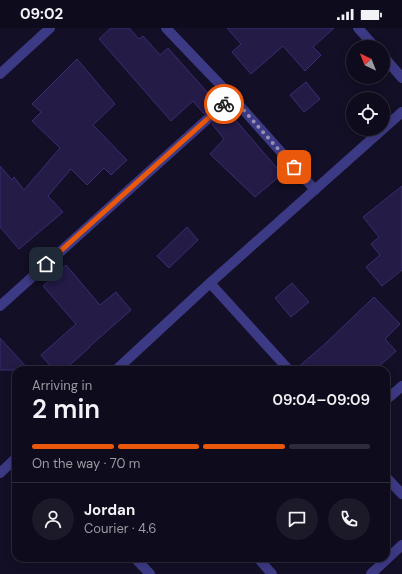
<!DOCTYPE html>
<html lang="en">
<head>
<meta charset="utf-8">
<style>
  body { margin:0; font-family:"DM Sans",sans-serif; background:#1c1929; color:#f1f3f6; height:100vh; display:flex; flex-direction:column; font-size:15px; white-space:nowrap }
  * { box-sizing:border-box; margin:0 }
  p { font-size:13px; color:#9b9ba3 }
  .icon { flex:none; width:22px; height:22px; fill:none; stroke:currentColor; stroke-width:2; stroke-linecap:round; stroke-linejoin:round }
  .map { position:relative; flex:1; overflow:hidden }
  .panel { position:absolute; left:12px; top:338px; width:378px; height:196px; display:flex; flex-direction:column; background:#0e0b1c; border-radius:12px; box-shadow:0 2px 10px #0003,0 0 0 1px #2e2b3b }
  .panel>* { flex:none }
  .needle { width:26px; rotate:317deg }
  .buttons { position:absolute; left:346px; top:12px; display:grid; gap:8px }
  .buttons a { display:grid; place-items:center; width:44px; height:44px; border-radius:50%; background:#0e0b1c; box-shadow:0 2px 10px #0003,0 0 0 1px #2e2b3b; font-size:20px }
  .pin { position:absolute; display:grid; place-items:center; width:34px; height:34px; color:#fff; margin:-17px; border-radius:8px; box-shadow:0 2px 6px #0006 }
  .courier { position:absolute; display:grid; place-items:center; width:40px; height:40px; margin:-20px; border:3px solid #ea580c; border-radius:50%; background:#fff; color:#222; box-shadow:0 1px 5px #0007 }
  .overview em { font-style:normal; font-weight:600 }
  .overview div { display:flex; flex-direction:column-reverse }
  .overview { display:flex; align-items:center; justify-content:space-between; height:68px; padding:0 20px }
  h1 { font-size:26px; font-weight:600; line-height:30px }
  .bar { display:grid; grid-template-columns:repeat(4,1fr); gap:6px 4px; align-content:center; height:48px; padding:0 20px }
  .bar i { height:5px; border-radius:3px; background:#2e2b3b }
  .bar .active { background:#ea580c }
  .bar p { grid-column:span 4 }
  .line { display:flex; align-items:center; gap:10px; padding:0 20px; border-top:1px solid #2e2b3b }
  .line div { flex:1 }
  .round { display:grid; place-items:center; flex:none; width:42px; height:42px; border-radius:21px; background:#1c1929 }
  .status { display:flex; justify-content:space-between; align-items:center; height:28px; padding:0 20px; background:#0e0b1c; direction:ltr }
  .status svg { height:11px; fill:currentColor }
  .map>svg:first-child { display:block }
  .building { fill:#241b47; stroke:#3b2d73 }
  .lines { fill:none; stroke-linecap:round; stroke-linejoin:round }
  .minor { stroke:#3d3a85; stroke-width:10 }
  .done { stroke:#948fb3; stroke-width:4; stroke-dasharray:0 7.2 }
  .route { stroke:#ea580c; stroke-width:5 }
</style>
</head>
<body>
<div class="status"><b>09:02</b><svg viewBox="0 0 49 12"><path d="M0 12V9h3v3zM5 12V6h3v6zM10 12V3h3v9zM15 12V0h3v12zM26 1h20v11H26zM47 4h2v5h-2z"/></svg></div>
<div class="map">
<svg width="402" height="546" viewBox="0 0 402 546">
  <rect width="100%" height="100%" fill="#130f26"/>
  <path class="building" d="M111,0H129L139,11L143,8L160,27L168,20L216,74L204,86L193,73L171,93L99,11Z
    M227,0H334L313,19L321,27L305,43L283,18L251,46L232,24L241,16Z
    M77,31L115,76L93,97L127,132L111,147L104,140L87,157L71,141L48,168L63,184L19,221L0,199V138L12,152L14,149L24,162L60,120L32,93L41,84L32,76Z
    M306,54L320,71L304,84L290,67Z
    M227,82L282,146L255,169L210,126L224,111L212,96Z
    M402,158V242L382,258L366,239L380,227L371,216L379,209L363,189Z
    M187,199L198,212L169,240L157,228Z
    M66,237L100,277L116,264L131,282L90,318V319L64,342H54L41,327L76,296L43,258Z
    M292,255L309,274L291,289L275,270Z
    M374,269L400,296L385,311L396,323L375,342H295L326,315Z
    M0,310L29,342H0Z"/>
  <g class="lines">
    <path class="minor" d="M166,0L232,69L315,162
      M358,0L375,19
      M383,28L402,50
      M0,46L50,0
      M383,101L402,84
      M210,255L289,342
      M0,278L232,69
      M116,342L210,255L383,101
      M386,372L402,358
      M0,445L16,430
      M386,449L402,466
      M135,530L150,546
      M258,530L272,546
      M371,546L402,517"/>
  </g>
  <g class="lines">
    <path class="done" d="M224,76L232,69L294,139"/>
    <path class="route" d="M46,236L224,76"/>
  </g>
</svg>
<div class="buttons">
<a><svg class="needle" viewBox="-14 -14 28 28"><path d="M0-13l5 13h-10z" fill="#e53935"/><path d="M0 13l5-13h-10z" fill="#9b9ba3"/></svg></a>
<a><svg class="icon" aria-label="locate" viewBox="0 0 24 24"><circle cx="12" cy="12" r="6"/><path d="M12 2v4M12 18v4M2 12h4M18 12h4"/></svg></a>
</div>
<div class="pin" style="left:294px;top:139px;background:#ea580c"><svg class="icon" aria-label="bag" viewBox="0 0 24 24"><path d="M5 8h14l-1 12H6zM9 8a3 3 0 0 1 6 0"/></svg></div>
<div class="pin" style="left:46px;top:236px;background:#1f2937"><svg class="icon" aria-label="home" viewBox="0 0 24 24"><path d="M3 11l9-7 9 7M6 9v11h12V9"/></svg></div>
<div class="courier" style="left:224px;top:76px"><svg class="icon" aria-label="bike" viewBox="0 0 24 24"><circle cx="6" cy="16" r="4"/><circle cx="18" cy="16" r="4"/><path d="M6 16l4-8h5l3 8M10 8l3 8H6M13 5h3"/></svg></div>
<section class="panel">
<div class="overview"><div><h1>2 min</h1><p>Arriving in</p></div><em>09:04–09:09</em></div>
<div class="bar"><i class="active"></i><i class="active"></i><i class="active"></i><i></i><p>On the way · 70 m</p></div>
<div class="line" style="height:72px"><a class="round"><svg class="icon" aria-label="person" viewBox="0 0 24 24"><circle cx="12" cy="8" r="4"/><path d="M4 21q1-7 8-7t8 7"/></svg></a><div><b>Jordan</b><p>Courier · 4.6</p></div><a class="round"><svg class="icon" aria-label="chat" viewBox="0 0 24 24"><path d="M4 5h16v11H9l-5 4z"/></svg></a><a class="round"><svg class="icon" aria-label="phone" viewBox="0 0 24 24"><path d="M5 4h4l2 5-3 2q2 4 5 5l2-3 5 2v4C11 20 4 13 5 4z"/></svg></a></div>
</section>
</div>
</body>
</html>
